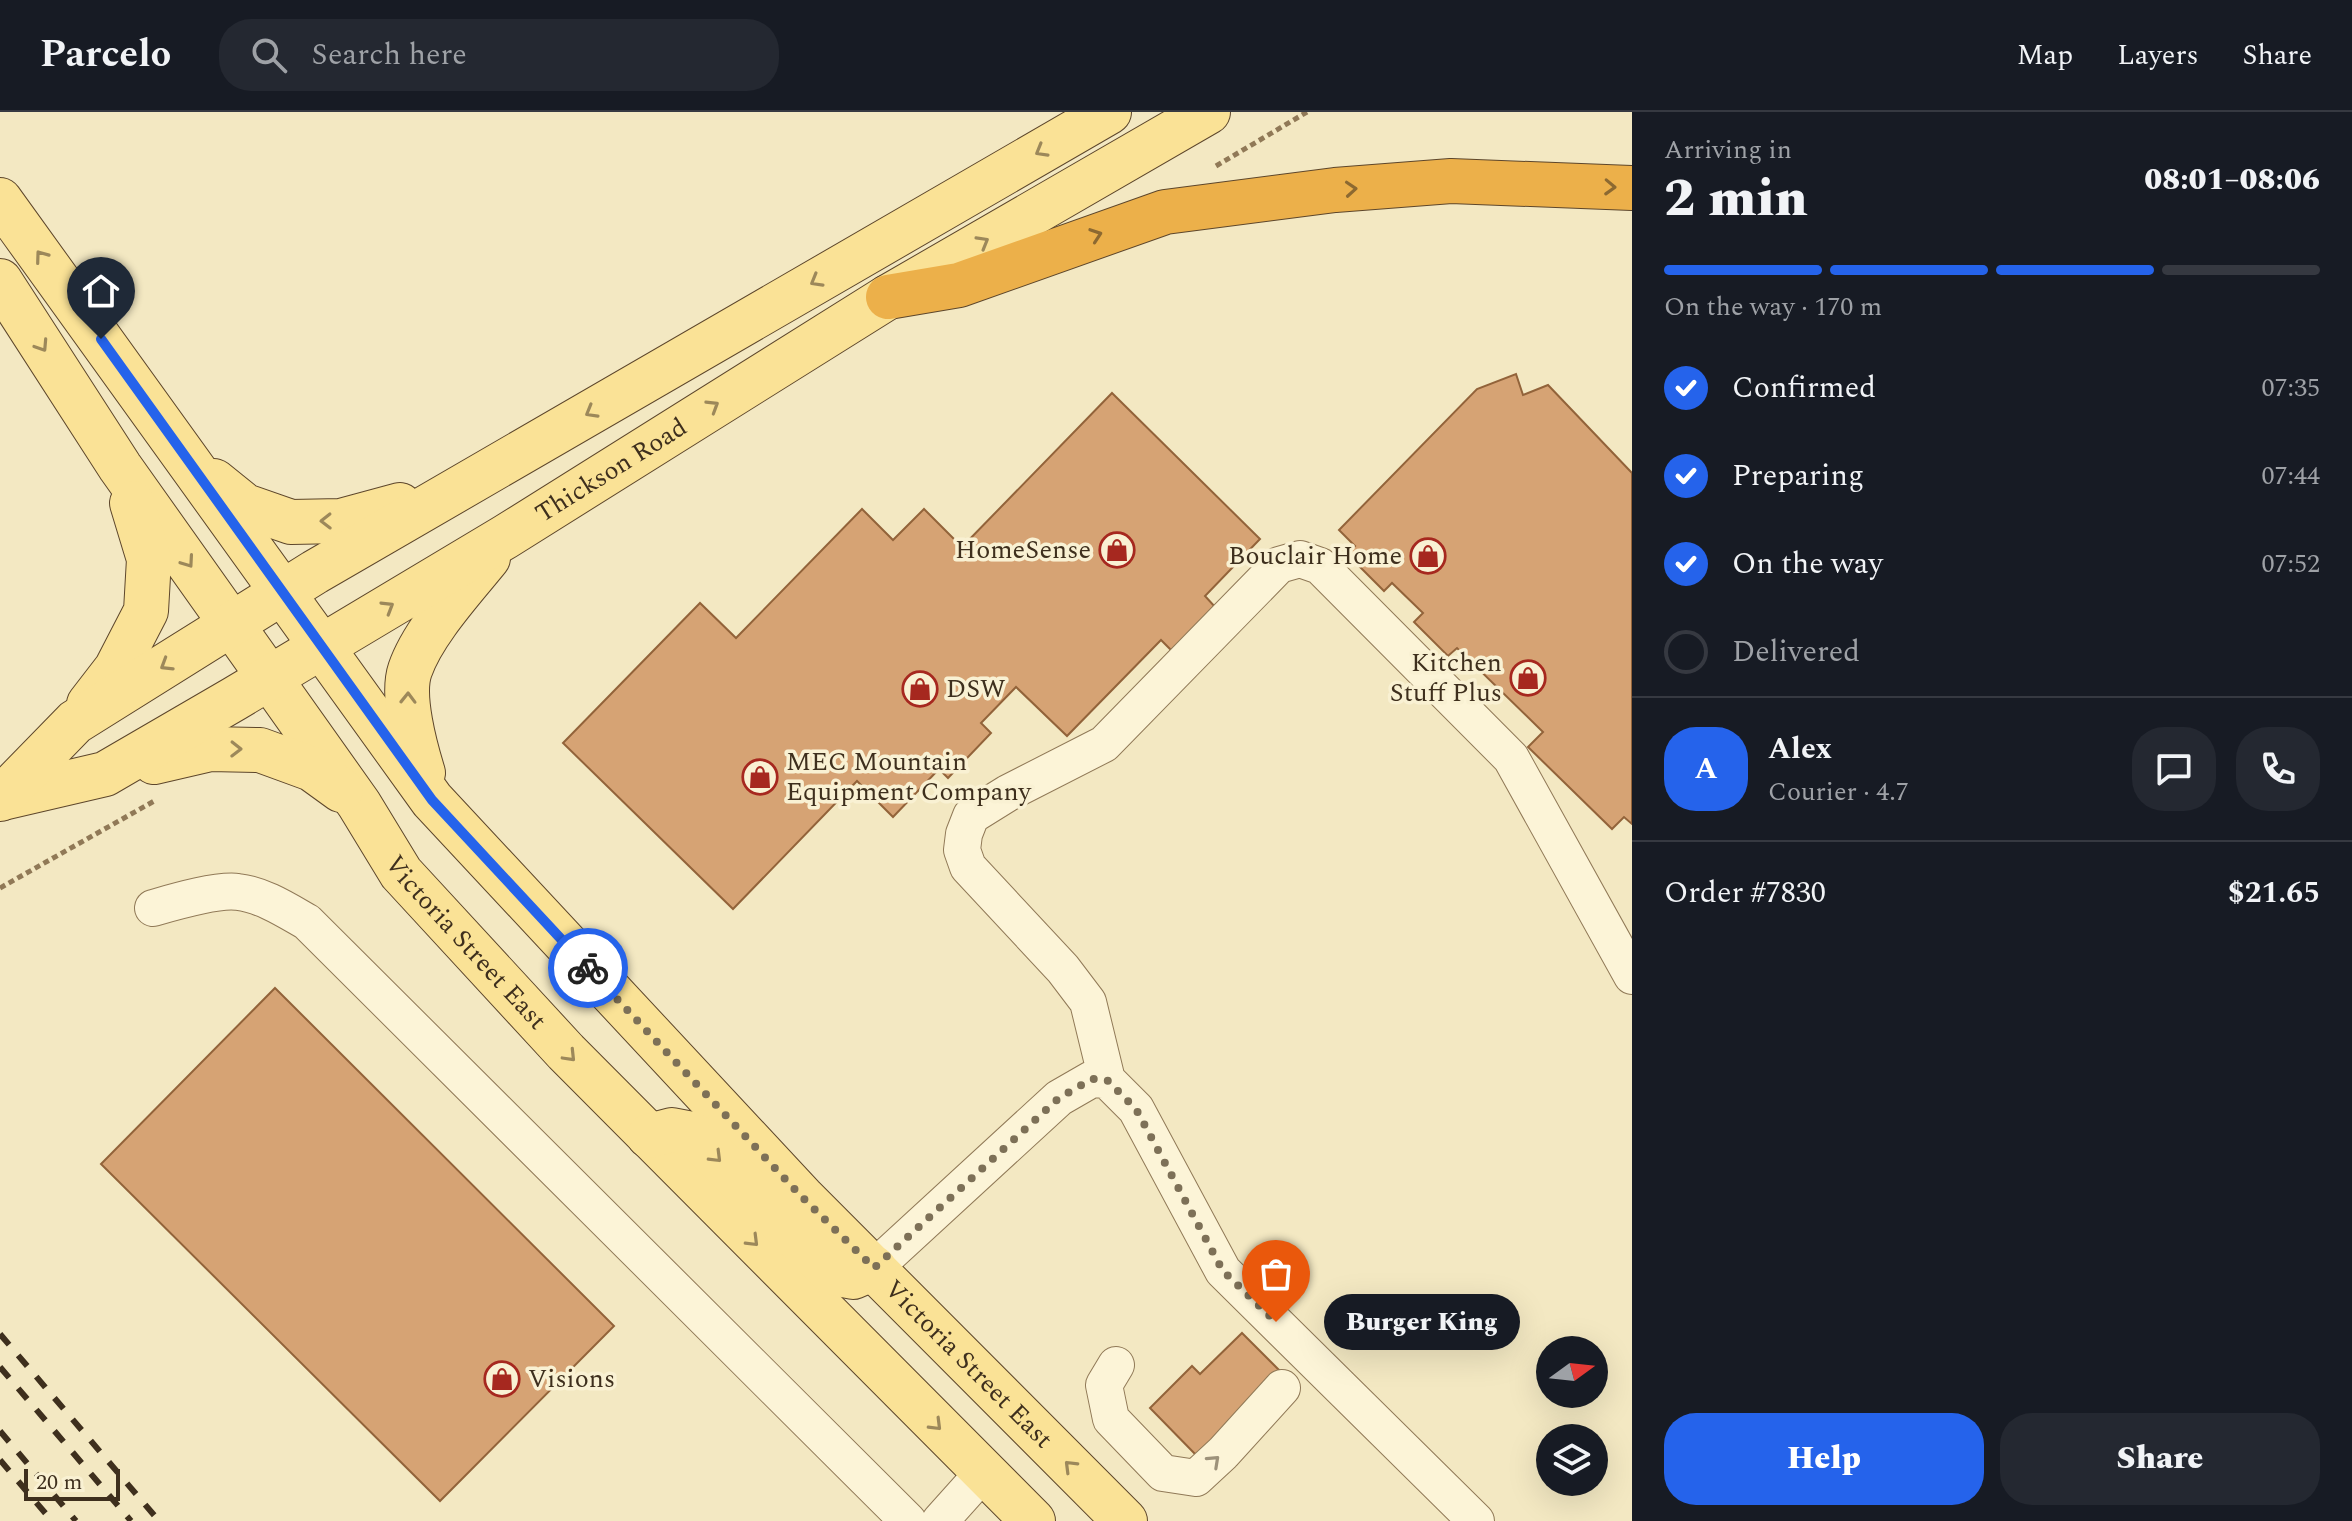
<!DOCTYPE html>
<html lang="en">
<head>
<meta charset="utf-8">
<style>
  body { margin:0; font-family:Spectral,serif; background:#242831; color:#f1f3f6; height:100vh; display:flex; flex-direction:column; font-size:30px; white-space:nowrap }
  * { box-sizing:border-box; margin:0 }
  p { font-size:26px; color:#9ea1a6 }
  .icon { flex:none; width:44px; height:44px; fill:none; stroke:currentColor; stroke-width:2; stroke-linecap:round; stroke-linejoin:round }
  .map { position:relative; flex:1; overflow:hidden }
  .drawer { display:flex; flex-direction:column; background:#171b24; width:720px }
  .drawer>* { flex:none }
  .needle { width:52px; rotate:75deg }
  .controls { position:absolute; left:1536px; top:1224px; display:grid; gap:16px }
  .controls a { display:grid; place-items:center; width:72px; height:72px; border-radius:50%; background:#171b24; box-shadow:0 8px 32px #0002; font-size:40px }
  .scale { position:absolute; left:24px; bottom:20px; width:96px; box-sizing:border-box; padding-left:8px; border:4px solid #3e2f1d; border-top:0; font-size:22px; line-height:28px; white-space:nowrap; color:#3e2f1d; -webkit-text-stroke:6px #f9f1d3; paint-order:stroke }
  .pin { position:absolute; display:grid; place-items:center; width:68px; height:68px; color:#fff; margin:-82px -34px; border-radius:50% 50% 50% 0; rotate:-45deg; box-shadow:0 0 8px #0007 }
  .pin .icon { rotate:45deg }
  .courier { position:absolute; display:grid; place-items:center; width:80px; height:80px; margin:-40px; border:6px solid #2563eb; border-radius:50%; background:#fff; color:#222; box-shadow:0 2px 10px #0007 }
  .bubble { position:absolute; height:56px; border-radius:28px; background:#171b24; box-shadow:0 8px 32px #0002; font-size:26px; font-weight:800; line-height:56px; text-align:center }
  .headline em { font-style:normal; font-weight:800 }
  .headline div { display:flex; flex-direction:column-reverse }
  .headline { display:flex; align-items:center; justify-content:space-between; height:136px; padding:0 32px }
  h1 { font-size:52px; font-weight:800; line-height:60px }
  .bar { display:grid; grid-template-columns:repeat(4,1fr); gap:12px 8px; align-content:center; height:96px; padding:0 32px }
  .bar i { height:10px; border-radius:6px; background:#363941 }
  .bar .selected { background:#2563eb }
  .bar p { grid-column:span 4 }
  .line { display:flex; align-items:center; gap:20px; padding:0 32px; border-top:2px solid #363941 }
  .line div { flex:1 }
  .round { display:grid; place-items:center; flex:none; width:84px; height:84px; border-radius:32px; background:#242831 }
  ol { padding:0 32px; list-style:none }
  li { display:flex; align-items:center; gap:24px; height:88px }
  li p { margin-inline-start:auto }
  li .icon { padding:8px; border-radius:50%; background:#2563eb; color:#fff; stroke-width:4 }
  li:last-child { color:#9ea1a6 }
  li i { width:44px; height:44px; border:4px solid #363941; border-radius:50% }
  .action { display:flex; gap:16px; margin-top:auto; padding:16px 32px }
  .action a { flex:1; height:92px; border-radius:32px; background:#2563eb; color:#fff; font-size:32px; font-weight:800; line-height:92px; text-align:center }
  .action a+a { background:#242831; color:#f1f3f6 }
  header { display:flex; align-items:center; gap:48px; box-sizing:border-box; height:112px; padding:0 40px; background:#171b24; border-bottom:2px solid #363941 }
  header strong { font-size:38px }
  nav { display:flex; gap:44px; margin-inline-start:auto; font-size:28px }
  .search { width:560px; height:72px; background:#242831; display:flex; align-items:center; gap:20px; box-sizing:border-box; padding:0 28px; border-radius:32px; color:#9ea1a6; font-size:30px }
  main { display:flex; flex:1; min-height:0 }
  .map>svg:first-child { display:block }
  .building { fill:#d6a374; stroke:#92633a; stroke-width:2 }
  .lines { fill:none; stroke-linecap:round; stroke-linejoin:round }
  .minor-casing { stroke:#907957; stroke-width:38 }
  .major-casing { stroke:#5d462b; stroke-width:46 }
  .highway-casing { stroke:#5d462b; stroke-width:46 }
  .path { stroke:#907957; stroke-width:5; stroke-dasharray:6 4; stroke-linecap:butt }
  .minor { stroke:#fcf4d7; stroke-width:36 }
  .major { stroke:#fae296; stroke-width:44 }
  .highway { stroke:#ecb04a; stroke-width:44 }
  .rail { stroke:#3e2f1d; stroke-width:6; stroke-dasharray:14 14; stroke-linecap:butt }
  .oneway { stroke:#9c885a }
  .oneway2 { stroke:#8c6931 }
  .oneway3 { stroke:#9d927a }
  .done { stroke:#7d7057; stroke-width:8; stroke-dasharray:0 14.4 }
  .route { stroke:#2563eb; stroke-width:10 }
  .labels { text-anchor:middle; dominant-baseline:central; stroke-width:7; stroke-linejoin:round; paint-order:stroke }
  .street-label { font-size:26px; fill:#3e2f1d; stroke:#f9f1d3 }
  .poi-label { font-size:26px; fill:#3e2f1d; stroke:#f9f1d3; text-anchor:end }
</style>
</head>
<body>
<header>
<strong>Parcelo</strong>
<div class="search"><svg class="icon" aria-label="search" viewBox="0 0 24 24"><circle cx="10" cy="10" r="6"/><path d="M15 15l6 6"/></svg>Search here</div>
<nav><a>Map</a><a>Layers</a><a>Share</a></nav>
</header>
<main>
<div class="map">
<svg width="1632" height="1409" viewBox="0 0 1632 1409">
  <rect width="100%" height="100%" fill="#f3e8c2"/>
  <path class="building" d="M1516,262L1523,283L1548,273L1632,361V712L1624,705L1612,717L1528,635L1543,620L1457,536L1448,544L1414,510L1423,501L1392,471L1384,479L1347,442L1355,434L1339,418L1477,277Z
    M1112,281L1260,427L1205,484L1216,496L1173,540L1161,528L1067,624L1016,575L981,611L991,621L948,666L939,657L893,705L857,669L733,797L563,631L700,491L736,526L862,397L893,428L924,397L962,435Z
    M275,876L614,1214L440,1389L101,1052Z
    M1242,1221L1283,1262L1198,1345L1150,1296L1192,1254L1200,1262Z"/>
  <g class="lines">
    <defs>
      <path id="minor" d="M153,796C174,790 218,777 238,780C263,783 286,798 307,810L908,1409
        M1107,968L1136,997L1223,1159L1476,1409
        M874,1156L1059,986L1092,967L1107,968L1088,890L1063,857L968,755L962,738L964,722L971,704L1008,681L1104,632L1279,453L1300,447L1320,454L1511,646L1632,864
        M1116,1253L1104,1273L1111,1307L1163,1361L1196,1366L1223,1341L1282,1276
        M940,1409L983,1361"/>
      <g id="major">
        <path id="s1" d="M0,88L432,688L802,1085L1125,1409"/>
        <path id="s2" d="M0,169L120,355L359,692L401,761L566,940L1033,1409"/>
        <path d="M214,369L245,394L291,410L341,409L400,393"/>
        <path d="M89,592L116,557L146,499L149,447L132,391"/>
        <path d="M154,650L210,637L260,638L312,657L341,678"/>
        <path d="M423,661C415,635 401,584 410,558C423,520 463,477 488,446"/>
        <path id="s3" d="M2,686L105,662L234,587L505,425L888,185L1208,0"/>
        <path d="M0,687L75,610L315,460L1109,0"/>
        <path d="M649,1024L672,1018L693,1022L832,1161L853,1165L874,1156"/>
      </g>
      <path id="highway" d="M888,185L959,173L1165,100L1335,78L1451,69L1632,76"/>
    </defs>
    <use href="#minor" class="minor-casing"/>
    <use href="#major" class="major-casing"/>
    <use href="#highway" class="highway-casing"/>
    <path class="path" d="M1216,54L1307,0
      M0,776L156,688"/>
    <use href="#minor" class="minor"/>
    <use href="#major" class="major"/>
    <use href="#highway" class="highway"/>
    <path class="rail" d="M0,1222L159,1409
      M0,1255L131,1409
      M0,1319L76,1409
      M0,1348L52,1409"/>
  </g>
  <defs><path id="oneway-chevron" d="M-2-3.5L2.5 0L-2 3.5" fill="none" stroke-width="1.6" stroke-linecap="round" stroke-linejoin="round" transform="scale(2)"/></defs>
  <g class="oneway">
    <use href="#oneway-chevron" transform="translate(1041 39) rotate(150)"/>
    <use href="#oneway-chevron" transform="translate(983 130) rotate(-30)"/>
    <use href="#oneway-chevron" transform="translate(41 144) rotate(-126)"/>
    <use href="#oneway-chevron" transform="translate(816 169) rotate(150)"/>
    <use href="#oneway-chevron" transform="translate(42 234) rotate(57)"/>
    <use href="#oneway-chevron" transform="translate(713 294) rotate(-32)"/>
    <use href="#oneway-chevron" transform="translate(591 300) rotate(150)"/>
    <use href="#oneway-chevron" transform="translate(326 409) rotate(179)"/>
    <use href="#oneway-chevron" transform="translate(188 450) rotate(55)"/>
    <use href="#oneway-chevron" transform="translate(388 495) rotate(-31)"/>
    <use href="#oneway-chevron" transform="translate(166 553) rotate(148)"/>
    <use href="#oneway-chevron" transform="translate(408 586) rotate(-89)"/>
    <use href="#oneway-chevron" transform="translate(236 637) rotate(1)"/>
    <use href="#oneway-chevron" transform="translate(570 944) rotate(46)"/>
    <use href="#oneway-chevron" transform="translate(716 1045) rotate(45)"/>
    <use href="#oneway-chevron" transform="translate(753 1129) rotate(45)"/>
    <use href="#oneway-chevron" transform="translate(936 1313) rotate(45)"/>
    <use href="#oneway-chevron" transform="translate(1070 1354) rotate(-135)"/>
  </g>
  <g class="oneway2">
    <use href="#oneway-chevron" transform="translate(1610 75) rotate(2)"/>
    <use href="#oneway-chevron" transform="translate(1351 77) rotate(-4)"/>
    <use href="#oneway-chevron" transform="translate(1096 123) rotate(-19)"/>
  </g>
  <use class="oneway3" href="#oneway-chevron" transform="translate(1214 1349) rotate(-43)"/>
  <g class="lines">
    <path class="done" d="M588,856L802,1085L874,1156L1059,986L1092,967L1107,968L1136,997L1223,1159L1276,1210"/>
    <path class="route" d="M101,227L432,688L588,856"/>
  </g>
  <defs>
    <symbol id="shop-ring" viewBox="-11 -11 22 22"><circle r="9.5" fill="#f9f1d3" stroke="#a6281f" stroke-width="1.5"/><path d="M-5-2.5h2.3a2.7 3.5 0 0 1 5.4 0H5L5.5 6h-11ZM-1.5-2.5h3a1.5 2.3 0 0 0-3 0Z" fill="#a6281f"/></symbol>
  </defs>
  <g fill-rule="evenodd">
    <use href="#shop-ring" x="1097" y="418" width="40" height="40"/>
    <use href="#shop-ring" x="1408" y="424" width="40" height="40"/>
    <use href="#shop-ring" x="1508" y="546" width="40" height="40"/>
    <use href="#shop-ring" x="900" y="557" width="40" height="40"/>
    <use href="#shop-ring" x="740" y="645" width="40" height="40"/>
    <use href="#shop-ring" x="482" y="1247" width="40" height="40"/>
  </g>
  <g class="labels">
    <g class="street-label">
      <text stroke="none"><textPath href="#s3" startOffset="696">Thickson Road</textPath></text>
      <text stroke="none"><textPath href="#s2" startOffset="810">Victoria Street East</textPath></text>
      <text stroke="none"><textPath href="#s1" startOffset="1518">Victoria Street East</textPath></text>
    </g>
    <g class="poi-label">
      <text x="1091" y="438">HomeSense</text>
      <text x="1402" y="444">Bouclair Home</text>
      <text x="1502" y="551">Kitchen<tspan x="1502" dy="30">Stuff Plus</tspan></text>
      <text x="946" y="577" text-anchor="start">DSW</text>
      <text x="786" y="650" text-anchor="start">MEC Mountain<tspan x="786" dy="30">Equipment Company</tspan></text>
      <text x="528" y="1267" text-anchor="start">Visions</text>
    </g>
  </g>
</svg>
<div class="controls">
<a><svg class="needle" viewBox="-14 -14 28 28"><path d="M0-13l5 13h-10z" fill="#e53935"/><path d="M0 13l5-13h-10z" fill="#9ea1a6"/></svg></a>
<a><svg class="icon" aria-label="layers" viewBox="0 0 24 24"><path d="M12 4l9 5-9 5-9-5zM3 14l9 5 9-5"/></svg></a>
</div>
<div class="scale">20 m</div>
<div class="pin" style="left:1276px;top:1210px;background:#ea580c"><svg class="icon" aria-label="bag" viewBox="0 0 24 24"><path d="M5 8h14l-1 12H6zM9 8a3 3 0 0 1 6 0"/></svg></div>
<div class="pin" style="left:101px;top:227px;background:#1f2937"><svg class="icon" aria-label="home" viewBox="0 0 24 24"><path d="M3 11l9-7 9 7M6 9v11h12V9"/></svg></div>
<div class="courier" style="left:588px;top:856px"><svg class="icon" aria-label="bike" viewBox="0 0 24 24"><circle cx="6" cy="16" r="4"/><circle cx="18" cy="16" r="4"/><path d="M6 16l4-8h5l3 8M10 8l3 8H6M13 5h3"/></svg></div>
<div class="bubble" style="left:1324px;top:1182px;width:196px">Burger King</div>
</div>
<section class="drawer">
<div class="headline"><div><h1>2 min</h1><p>Arriving in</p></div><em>08:01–08:06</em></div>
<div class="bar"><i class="selected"></i><i class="selected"></i><i class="selected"></i><i></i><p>On the way · 170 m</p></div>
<ol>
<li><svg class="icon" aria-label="check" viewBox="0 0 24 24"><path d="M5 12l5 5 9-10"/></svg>Confirmed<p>07:35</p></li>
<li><svg class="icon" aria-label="check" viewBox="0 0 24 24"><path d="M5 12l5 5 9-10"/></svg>Preparing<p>07:44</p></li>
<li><svg class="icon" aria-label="check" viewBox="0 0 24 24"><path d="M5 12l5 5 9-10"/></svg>On the way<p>07:52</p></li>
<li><i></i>Delivered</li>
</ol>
<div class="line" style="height:144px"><b class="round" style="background:#2563eb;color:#fff">A</b><div><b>Alex</b><p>Courier · 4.7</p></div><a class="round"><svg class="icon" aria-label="chat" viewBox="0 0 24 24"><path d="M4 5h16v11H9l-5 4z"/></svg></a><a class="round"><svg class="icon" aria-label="phone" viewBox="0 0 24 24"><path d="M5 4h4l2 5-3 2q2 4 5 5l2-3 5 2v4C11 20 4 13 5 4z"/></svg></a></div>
<div class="line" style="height:104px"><div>Order #7830</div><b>$21.65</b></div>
<div class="action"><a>Help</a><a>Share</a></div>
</section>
</main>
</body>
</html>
